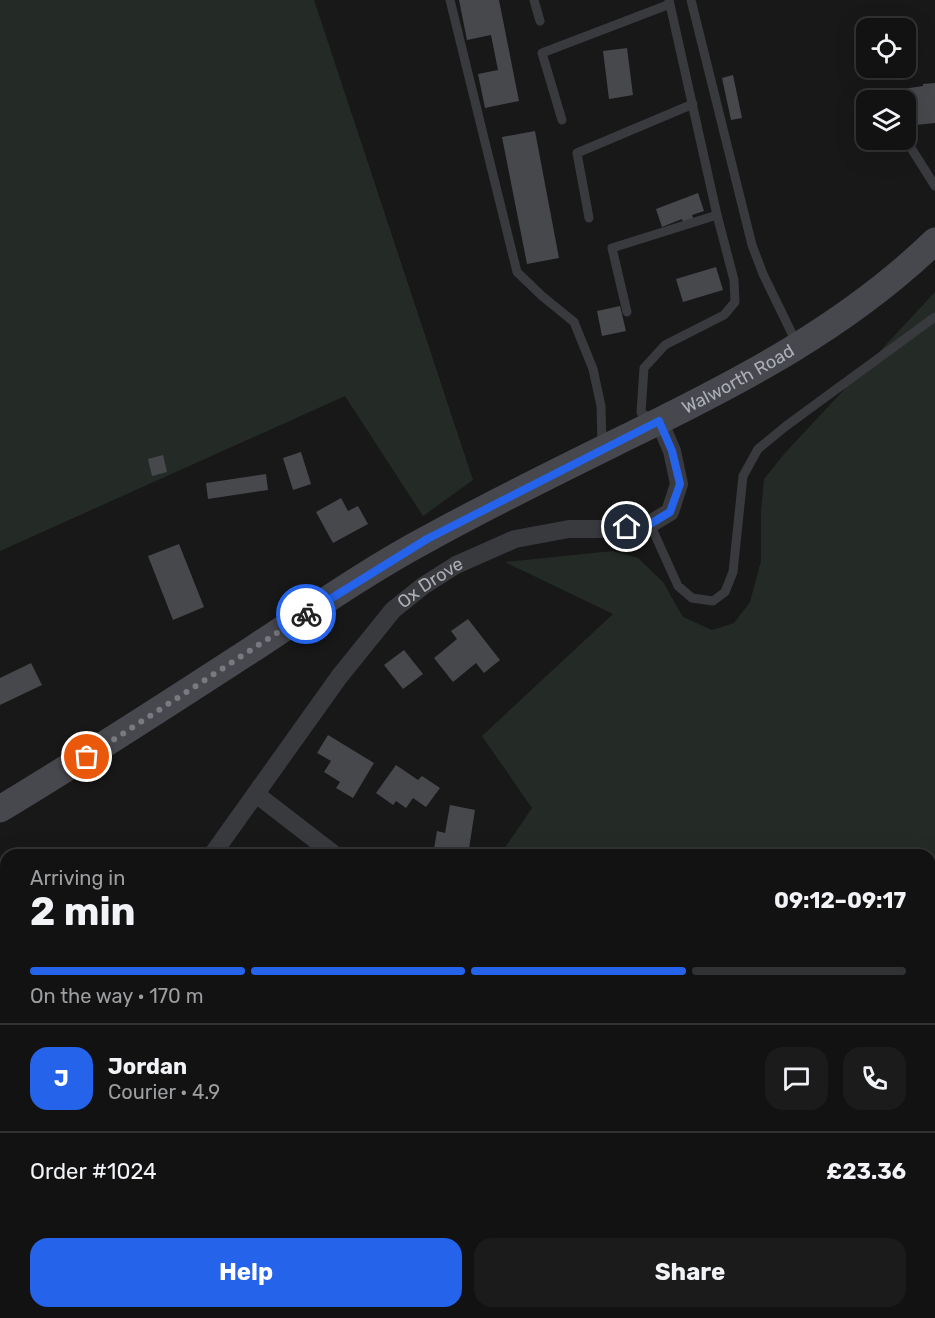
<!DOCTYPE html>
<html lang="en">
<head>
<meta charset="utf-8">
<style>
  body { margin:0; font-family:Rubik,sans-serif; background:#1b1b1c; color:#f1f3f6; height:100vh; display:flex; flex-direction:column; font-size:22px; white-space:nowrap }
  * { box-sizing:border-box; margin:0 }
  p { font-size:20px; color:#9c9ea0 }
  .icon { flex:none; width:33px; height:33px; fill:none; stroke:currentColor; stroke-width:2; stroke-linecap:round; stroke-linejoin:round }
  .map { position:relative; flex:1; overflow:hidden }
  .drawer { position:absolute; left:0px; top:849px; width:936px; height:470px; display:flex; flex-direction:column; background:#121213; border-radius:18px 18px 0 0; box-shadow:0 6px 24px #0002,0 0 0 2px #313233 }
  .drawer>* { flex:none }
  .fabs { position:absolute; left:856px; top:18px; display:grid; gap:12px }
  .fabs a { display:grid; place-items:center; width:60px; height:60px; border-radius:12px; background:#121213; box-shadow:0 6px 24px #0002,0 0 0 2px #313233; font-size:30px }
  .pin { position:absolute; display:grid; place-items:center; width:51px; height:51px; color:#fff; margin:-26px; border:3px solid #fff; border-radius:50%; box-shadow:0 2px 6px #0007 }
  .courier { position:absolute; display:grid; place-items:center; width:60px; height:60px; margin:-30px; border:4px solid #2563eb; border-radius:50%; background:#fff; color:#222; box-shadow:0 2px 8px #0007 }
  .overview em { font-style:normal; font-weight:700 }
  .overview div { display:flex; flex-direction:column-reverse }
  .overview { display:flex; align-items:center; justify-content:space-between; height:102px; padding:0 30px }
  h1 { font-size:39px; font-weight:700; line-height:45px }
  .bar { display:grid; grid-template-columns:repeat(4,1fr); gap:9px 6px; align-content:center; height:72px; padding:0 30px }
  .bar i { height:8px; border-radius:4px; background:#313233 }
  .bar .active { background:#2563eb }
  .bar p { grid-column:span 4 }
  .line { display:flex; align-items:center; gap:15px; padding:0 30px; border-top:2px solid #313233 }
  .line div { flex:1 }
  .round { display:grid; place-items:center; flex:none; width:63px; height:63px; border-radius:18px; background:#1b1b1c }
  .action { display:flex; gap:12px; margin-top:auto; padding:12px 30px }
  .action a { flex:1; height:69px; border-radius:18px; background:#2563eb; color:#fff; font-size:24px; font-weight:700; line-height:69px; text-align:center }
  .action a+a { background:#1b1b1c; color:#f1f3f6 }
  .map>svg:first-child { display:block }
  .green { fill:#242b26 }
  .building { fill:#47484b }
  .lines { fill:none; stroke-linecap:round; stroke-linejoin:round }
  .lane { stroke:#393a3e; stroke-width:9 }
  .street { stroke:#393a3e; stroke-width:18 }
  .secondary { stroke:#47484e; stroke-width:27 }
  .done { stroke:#787a80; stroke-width:6; stroke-dasharray:0 10.8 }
  .route { stroke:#2563eb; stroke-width:8 }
  .labels { text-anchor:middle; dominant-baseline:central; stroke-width:4.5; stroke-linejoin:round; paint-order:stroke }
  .street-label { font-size:18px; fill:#acaeb7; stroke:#131314 }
</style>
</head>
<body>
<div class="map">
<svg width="935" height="1318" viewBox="0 0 935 1318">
  <rect width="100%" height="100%" fill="#181819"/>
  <path class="green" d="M0,0H314L473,480L423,516L345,396L0,551Z
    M935,292V953L930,954V855H500L532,808L482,736L613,614L505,562L613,551L638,558L663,582L683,617L712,630L734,623L750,602L761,561V512L764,479L785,453Z
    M6,1166V1312L513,1313L508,1318H0V1176Z"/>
  <path class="building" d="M459,0H499L519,101L485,108L478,74L498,70L491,35L467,40Z
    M627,48L633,95L609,99L603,51Z
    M878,68H894L895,77L880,80Z
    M733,75L742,118L731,120L722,78Z
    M935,83V123L906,126V100H897L896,90L923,86V84Z
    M535,131L559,258L527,264L502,137Z
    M698,193L704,211L692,215L694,221L684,225L682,219L662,227L656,209Z
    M716,267L723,290L683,302L676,279Z
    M620,306L626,331L602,336L597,311Z
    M301,452L311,484L293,490L283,458Z
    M163,455L167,472L152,476L148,459Z
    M266,474L268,490L208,499L206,483Z
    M341,498L348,511L358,506L368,524L333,543L316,512Z
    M179,544L204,607L173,620L148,556Z
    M468,619L500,660L484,673L476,663L453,682L434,658L457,639L451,631Z
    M404,650L423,674L403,689L384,665Z
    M31,663L42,685L0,705V678Z
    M328,735L374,763L353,798L336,788L340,782L324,772L331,761L317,753Z
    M396,765L418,780L422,776L440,788L426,807L413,798L406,808L396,801L393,805L376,793Z
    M450,805L475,810L468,855H433L437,831L445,833Z
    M0,996L6,1001V1022L0,1030Z"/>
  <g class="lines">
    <path class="lane" d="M450,0L517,272L542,296L574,322L593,369L601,406L602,444
      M534,0L540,21
      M691,0L752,245L763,274L797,344
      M562,120L542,53L670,4
      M906,140L935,186
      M589,218L577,153L693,104
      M627,312L612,248L717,215
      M654,419L641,413L644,368L665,345L724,315L735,302L734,280L717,215L669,0
      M650,524L678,586L692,598L713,601L725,592L733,572L743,476L758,449L786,426L935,317"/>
    <g class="street">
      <path d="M256,794L335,855"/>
      <path id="s1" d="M212,855L339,677L393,610L423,586L456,565L515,539L569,529H603L650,524L670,512L679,484L672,451L659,421"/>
      <path d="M0,1137L6,1130"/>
    </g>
    <path class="secondary" id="s2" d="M0,809C85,758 168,704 251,650C309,612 367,571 429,538C496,501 566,467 635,433C743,380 847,326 935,241"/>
  </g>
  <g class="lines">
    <path class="done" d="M87,757L306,614"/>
    <path class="route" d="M306,614L427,539L659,421L672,451L680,484L670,512L650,524L627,527"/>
  </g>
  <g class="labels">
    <g class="street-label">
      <text stroke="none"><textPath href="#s2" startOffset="855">Walworth Road</textPath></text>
      <text stroke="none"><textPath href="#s1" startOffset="351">Ox Drove</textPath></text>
    </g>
  </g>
</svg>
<div class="fabs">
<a><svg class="icon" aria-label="locate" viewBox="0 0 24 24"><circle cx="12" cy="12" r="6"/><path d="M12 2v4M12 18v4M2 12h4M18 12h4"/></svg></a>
<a><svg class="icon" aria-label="layers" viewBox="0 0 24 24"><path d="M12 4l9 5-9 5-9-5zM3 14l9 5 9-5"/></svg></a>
</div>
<div class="pin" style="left:87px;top:757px;background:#ea580c"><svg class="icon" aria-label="bag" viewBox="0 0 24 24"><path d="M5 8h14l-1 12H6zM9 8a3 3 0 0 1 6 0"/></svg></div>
<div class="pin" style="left:627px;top:527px;background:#1f2937"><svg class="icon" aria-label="home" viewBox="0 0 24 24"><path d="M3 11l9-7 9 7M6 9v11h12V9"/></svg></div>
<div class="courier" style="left:306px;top:614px"><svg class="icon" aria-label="bike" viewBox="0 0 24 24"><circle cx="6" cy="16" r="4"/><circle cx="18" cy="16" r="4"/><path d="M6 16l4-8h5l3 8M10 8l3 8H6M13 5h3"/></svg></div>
<section class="drawer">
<div class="overview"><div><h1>2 min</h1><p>Arriving in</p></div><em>09:12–09:17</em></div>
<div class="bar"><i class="active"></i><i class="active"></i><i class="active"></i><i></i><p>On the way · 170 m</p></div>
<div class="line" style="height:108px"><b class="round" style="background:#2563eb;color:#fff">J</b><div><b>Jordan</b><p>Courier · 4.9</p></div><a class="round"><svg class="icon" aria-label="chat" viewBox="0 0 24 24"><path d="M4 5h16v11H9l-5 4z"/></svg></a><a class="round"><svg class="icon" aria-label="phone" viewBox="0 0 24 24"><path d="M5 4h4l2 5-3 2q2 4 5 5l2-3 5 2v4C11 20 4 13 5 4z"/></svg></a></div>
<div class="line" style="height:78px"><div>Order #1024</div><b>£23.36</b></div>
<div class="action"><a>Help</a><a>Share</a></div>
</section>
</div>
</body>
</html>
